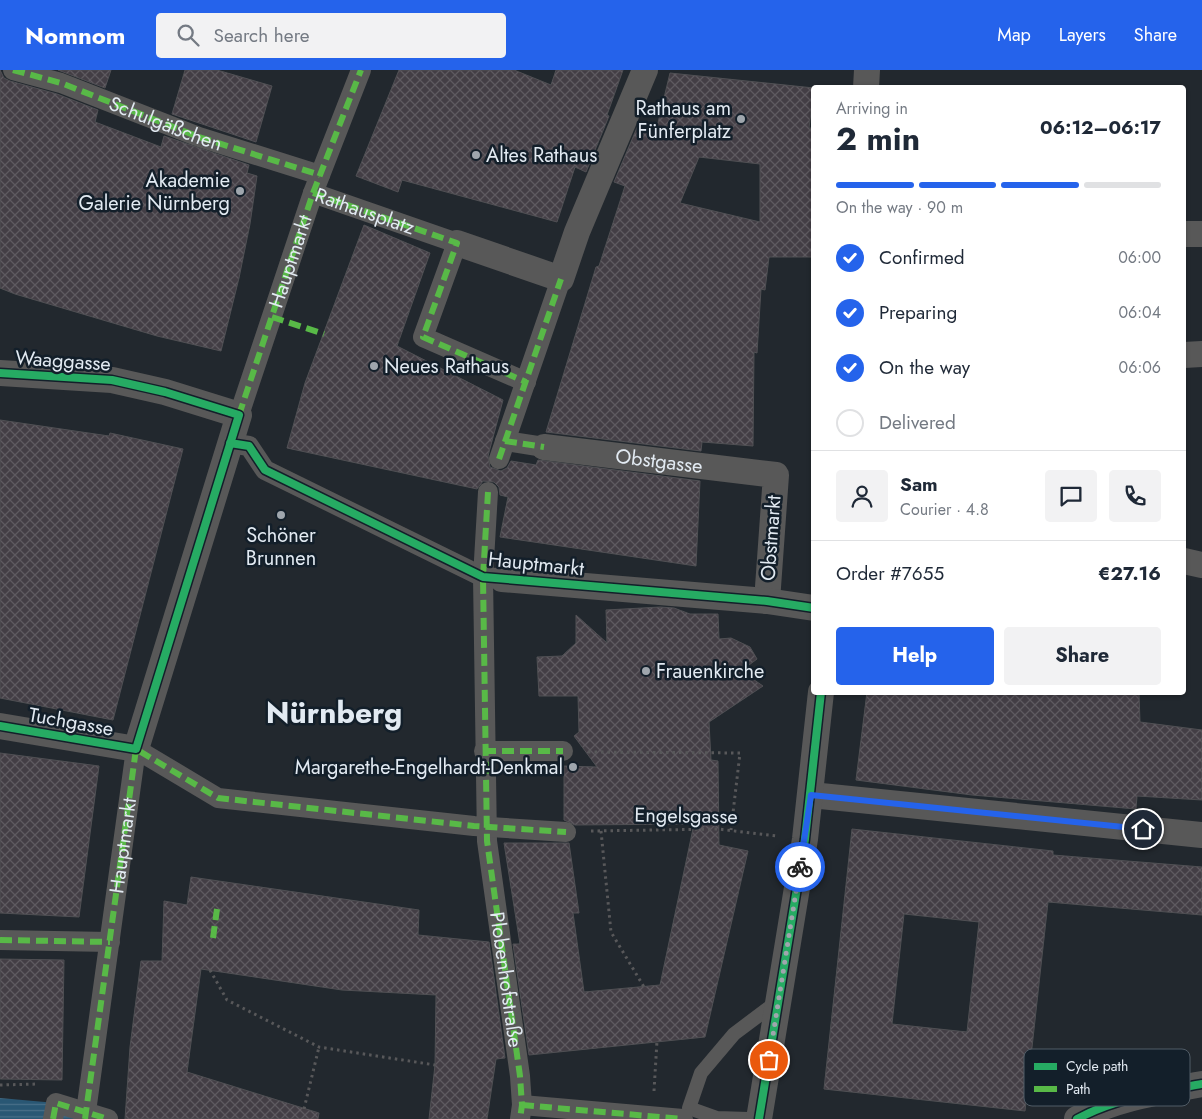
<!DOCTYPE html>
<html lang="en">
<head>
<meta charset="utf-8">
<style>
  body { margin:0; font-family:Jost,sans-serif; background:#f2f2f3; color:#1f2937; height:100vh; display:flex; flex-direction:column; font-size:19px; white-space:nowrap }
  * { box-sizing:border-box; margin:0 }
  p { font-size:16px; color:#747a83 }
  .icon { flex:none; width:28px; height:28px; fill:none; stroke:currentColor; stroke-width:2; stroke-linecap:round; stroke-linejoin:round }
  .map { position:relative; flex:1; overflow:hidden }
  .details { position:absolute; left:811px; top:15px; width:375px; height:610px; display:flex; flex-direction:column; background:#fff; border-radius:5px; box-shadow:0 1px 4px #0004 }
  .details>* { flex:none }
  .pin { position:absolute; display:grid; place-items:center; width:42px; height:42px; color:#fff; margin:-21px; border:2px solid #fff; border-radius:50%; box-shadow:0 1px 5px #0007 }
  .courier { position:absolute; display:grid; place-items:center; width:50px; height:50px; margin:-25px; border:4px solid #2563eb; border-radius:50%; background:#fff; color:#222; box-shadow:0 1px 6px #0007 }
  .overview em { font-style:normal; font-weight:700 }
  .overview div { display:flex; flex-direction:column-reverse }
  .overview { display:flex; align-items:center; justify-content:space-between; height:85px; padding:0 25px }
  h1 { font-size:32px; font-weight:700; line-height:38px }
  .bar { display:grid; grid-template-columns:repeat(4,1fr); gap:8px 5px; align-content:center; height:60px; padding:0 25px }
  .bar i { height:6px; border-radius:4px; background:#e0e1e3 }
  .bar .current { background:#2563eb }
  .bar p { grid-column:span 4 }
  .line { display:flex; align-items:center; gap:12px; padding:0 25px; border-top:1px solid #e0e1e3 }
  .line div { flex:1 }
  .round { display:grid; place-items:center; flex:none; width:52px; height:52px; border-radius:5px; background:#f2f2f3 }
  ol { padding:0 25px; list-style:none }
  li { display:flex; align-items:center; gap:15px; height:55px }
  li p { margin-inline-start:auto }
  li .icon { padding:5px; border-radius:50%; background:#2563eb; color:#fff; stroke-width:4 }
  li:last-child { color:#747a83 }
  li i { width:28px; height:28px; border:2px solid #e0e1e3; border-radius:50% }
  .button { display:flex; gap:10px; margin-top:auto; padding:10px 25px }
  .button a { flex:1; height:58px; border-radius:5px; background:#2563eb; color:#fff; font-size:20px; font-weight:700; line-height:58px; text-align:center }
  .button a+a { background:#f2f2f3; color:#1f2937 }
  header { display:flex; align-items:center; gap:30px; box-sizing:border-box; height:70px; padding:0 25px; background:#2563eb; color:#fff }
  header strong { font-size:24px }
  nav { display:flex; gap:28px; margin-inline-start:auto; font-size:18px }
  .search { width:350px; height:45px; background:#f2f2f3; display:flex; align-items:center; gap:12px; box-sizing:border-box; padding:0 18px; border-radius:5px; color:#747a83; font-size:19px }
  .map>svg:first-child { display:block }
  .water { fill:url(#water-rules) }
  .building { fill:url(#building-cross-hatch); stroke:#505054; fill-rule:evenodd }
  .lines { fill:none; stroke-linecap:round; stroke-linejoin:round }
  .path { stroke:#58585a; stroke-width:3; stroke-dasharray:2.5 4; stroke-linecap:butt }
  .service { stroke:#585858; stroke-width:14 }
  .pedestrian { stroke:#585858; stroke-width:20 }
  .minor { stroke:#585858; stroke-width:26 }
  .quiet { stroke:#58b947; stroke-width:6; stroke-dasharray:12 6; stroke-linecap:butt }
  .cycleway-casing { stroke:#131f2a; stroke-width:11 }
  .cycleway { stroke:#26ab63; stroke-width:8 }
  .done { stroke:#9fa6ad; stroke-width:5; stroke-dasharray:0 9 }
  .route { stroke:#2563eb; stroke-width:6 }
  .poi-dot { fill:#9fa6ad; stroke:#131f2a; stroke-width:2 }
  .labels { text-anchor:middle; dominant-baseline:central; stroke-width:5; stroke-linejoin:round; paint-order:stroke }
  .poi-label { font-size:20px; fill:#e2eaf2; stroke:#131f2a; text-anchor:end }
  .street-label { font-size:20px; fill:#e2eaf2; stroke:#131f2a }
  .town-label { font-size:30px; font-weight:bold; fill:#e2eaf2; stroke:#131f2a }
  .key { fill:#131f2a; stroke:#515c66; stroke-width:1 }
  .key-label { font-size:14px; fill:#e2eaf2 }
</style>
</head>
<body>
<header>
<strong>Nomnom</strong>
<div class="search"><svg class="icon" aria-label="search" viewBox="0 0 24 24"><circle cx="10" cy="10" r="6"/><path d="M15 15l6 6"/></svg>Search here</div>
<nav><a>Map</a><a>Layers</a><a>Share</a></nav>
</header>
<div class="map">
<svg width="1202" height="1049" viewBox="0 0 1202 1049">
  <defs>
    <pattern id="water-rules" width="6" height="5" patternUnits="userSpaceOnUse" patternTransform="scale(1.25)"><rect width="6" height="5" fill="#295774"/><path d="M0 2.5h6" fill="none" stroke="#486f88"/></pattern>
    <pattern id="building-cross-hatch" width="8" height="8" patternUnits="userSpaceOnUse" patternTransform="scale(1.25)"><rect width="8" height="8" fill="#433e45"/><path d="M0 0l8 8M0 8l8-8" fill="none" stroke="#5e5a60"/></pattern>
  </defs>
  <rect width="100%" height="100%" fill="#22282e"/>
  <path class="water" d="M0,1028L56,1033L108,1049H0Z"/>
  <path class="building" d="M0,0L4,8L10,11L57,24L98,40L95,52L161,77L164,66L249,95L247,103L257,106L250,154L239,208L221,281L157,266L15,224L0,218Z
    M58,0H111L105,18Z
    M185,0H217L272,16L256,72L172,44Z
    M399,0H514L551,15L556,0H623L607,45L609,46L586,102L575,97L557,152L402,110L398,122L356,106Z
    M670,3L814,18L809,58H814V187H769L765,220L761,219L757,283L754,282L753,376L702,372L701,381L546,362L596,197L599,196L625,116L614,112L639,53L657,57ZM699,87L760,94V152L680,133Z
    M364,155L430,183L397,276L503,330L488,386L490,397L501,401L507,398L511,391L536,395L538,390L700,411L696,496L500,467L508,427L500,425L499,417L494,412L483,411L477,419L287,378L305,313Z
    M0,350L109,366L110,363L183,379L113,650L0,628Z
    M660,537L674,538L690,544H718L719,569L731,568L750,577L757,589L741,601L763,616L709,652L711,690L718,691L719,775L748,781L705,967L529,985L513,874H520L504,773H569L579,843H573L584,922L660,915L694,754L575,755L564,750V696L597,697L574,666L579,662L578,626H539L537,587L562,586L576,573V545L607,573L606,540Z
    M867,622L1139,624L1140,652L1202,660V730L1137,726L1136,739L972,725L856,710Z
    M0,683L99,696L79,847L0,843Z
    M852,759L1053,781V785L1202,797V845L1048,832L1025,1041L824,1019ZM904,844L979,852L967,962L892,954Z
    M191,807L419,840L418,865L489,872L505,988L496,989L487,1049H429L435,995L436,925L342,920L201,899L187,1002L319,1043L318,1049H125L130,977L141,891H162L164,831L187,835Z
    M0,889L64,890L62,1010L0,1009Z"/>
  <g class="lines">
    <path class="path" d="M588,682L740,683L731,760
      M591,761L718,759L777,766
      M601,761L611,862L644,917
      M210,900L227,930L319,977L435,995
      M0,1015L39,1014
      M654,1021L657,971
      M304,1039L319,977"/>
    <path class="service" d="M748,1049L717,1048L689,1038L701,1003L734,964L778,931"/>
    <g class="pedestrian">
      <path d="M13,0L61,13L199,67L320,105"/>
      <path id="s1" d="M313,123L457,173L423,267L526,312"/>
      <path id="s2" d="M239,345L313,123L361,0"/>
      <path d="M505,371L544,377"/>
      <path d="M230,373L249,376L265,400L483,507L496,508"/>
      <path d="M499,389L561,209"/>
      <path d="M488,422L483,507L487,771L520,1006L522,1035L520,1049"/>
      <path d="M484,681H563"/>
      <path d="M0,870L110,872"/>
      <path d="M522,1035L683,1049"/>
      <path d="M53,1049L56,1033L108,1049"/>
      <path d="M85,1049L136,679L218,728L474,756L566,762"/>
    </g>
    <g class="minor">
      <path d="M866,18L867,0"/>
      <path d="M1184,164H1202"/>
      <path d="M457,173L561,209L577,162L645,0"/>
      <path d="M1184,285L1202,284"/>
      <path d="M0,303L112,310L165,322L239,345L136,679L0,656"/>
      <path id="s3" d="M544,377L776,405L767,531"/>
      <path d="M1184,491L1202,495"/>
      <path d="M502,509L767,531L814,538"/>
      <path d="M811,725L1202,765"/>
      <path d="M759,1049L805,769L821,622"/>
      <path d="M1077,1049C1116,1028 1159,1022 1202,1014"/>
    </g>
    <g class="quiet">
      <path id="s4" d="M13,0L61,13L199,67L320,105"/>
      <path d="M313,123L457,173L423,267L526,312"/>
      <path d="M272,247L324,264"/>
      <path d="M239,345L313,123L361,0"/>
      <path d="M505,371L544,377"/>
      <path d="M499,389L561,209"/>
      <path id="s5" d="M488,422L483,507L487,771L520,1006L522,1035L520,1049"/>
      <path d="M484,681H563"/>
      <path d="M213,868L217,839"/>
      <path d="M0,870L110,872"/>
      <path d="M522,1035L683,1049"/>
      <path d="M53,1049L56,1033L108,1049"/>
      <path id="s6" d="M85,1049L136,679L218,728L474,756L566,762"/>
    </g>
    <defs>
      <path id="cycleway" d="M0,303L112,310L165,322L239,345L136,679L0,656
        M230,373L249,376L265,400L483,507L767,531L814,538
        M759,1049L805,769L821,622
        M1077,1049C1116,1028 1159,1022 1202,1014"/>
    </defs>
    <use href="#cycleway" class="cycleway-casing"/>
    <use href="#cycleway" class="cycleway"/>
  </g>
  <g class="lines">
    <path class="done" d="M769,990L800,797"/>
    <path class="route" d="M800,797L811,725L1143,759"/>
  </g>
  <g class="poi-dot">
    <circle cx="741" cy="49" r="5"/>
    <circle cx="476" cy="85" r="5"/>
    <circle cx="240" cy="121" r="5"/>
    <circle cx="374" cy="296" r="5"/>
    <circle cx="281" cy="445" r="5"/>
    <circle cx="646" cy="601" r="5"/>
    <circle cx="573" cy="697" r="5"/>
  </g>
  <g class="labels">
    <g class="poi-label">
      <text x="731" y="38">Rathaus am<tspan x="731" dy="23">Fünferplatz</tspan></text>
      <text x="486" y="85" text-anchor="start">Altes Rathaus</text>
      <text x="230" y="110">Akademie<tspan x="230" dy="23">Galerie Nürnberg</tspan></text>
      <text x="384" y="296" text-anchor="start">Neues Rathaus</text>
      <text x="281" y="465" text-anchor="middle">Schöner<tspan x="281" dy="23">Brunnen</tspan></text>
      <text x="656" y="601" text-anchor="start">Frauenkirche</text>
      <text x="563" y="697">Margarethe-Engelhardt-Denkmal</text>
    </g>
    <g class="street-label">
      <text stroke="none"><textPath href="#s4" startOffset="162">Schulgäßchen</textPath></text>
      <text stroke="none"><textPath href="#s1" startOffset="55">Rathausplatz</textPath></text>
      <text stroke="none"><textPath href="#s2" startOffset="162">Hauptmarkt</textPath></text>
      <text transform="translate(63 291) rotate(4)">Waaggasse</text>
      <text stroke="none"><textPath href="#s3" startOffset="116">Obstgasse</textPath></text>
      <text transform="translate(771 468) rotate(-86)">Obstmarkt</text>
      <text transform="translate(536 494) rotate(6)">Hauptmarkt</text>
      <text transform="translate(71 652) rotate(10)">Tuchgasse</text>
      <text transform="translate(686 746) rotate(1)">Engelsgasse</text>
      <text stroke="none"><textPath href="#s6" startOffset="276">Hauptmarkt</textPath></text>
      <text stroke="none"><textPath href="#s5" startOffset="489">Plobenhofstraße</textPath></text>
    </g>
    <g class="town-label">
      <text x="334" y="642">Nürnberg</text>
    </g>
  </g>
  <rect x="1024" y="979" width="166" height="57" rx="8" class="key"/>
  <rect x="1034" y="993" width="23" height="7" fill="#26ab63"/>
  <rect x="1034" y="1016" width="23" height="6" fill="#58b947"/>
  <g class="key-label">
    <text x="1066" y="1001">Cycle path</text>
    <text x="1066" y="1024">Path</text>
  </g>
</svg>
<div class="pin" style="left:769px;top:990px;background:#ea580c"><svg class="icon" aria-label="bag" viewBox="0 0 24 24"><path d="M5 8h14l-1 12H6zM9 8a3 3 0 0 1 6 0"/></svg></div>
<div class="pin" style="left:1143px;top:759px;background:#1f2937"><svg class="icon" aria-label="home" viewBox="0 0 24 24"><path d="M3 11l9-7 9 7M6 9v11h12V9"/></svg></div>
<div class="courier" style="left:800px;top:797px"><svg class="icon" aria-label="bike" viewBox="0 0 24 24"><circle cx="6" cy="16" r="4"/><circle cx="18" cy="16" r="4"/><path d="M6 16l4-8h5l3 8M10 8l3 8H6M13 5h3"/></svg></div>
<section class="details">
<div class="overview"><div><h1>2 min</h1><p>Arriving in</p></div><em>06:12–06:17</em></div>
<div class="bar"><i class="current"></i><i class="current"></i><i class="current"></i><i></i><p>On the way · 90 m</p></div>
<ol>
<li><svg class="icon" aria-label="check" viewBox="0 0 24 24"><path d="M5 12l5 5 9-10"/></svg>Confirmed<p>06:00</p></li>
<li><svg class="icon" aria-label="check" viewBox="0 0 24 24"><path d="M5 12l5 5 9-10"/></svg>Preparing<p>06:04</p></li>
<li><svg class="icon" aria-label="check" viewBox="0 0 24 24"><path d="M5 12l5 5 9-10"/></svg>On the way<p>06:06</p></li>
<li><i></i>Delivered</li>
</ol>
<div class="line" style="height:90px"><a class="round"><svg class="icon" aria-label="person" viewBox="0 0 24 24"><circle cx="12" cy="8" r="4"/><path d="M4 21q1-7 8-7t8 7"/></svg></a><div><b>Sam</b><p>Courier · 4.8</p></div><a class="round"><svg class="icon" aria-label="chat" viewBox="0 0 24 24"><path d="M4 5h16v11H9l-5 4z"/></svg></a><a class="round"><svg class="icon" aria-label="phone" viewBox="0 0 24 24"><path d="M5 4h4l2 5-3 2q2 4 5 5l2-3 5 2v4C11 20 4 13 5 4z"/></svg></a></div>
<div class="line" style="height:65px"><div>Order #7655</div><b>€27.16</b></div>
<div class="button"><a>Help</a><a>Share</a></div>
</section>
</div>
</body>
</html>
